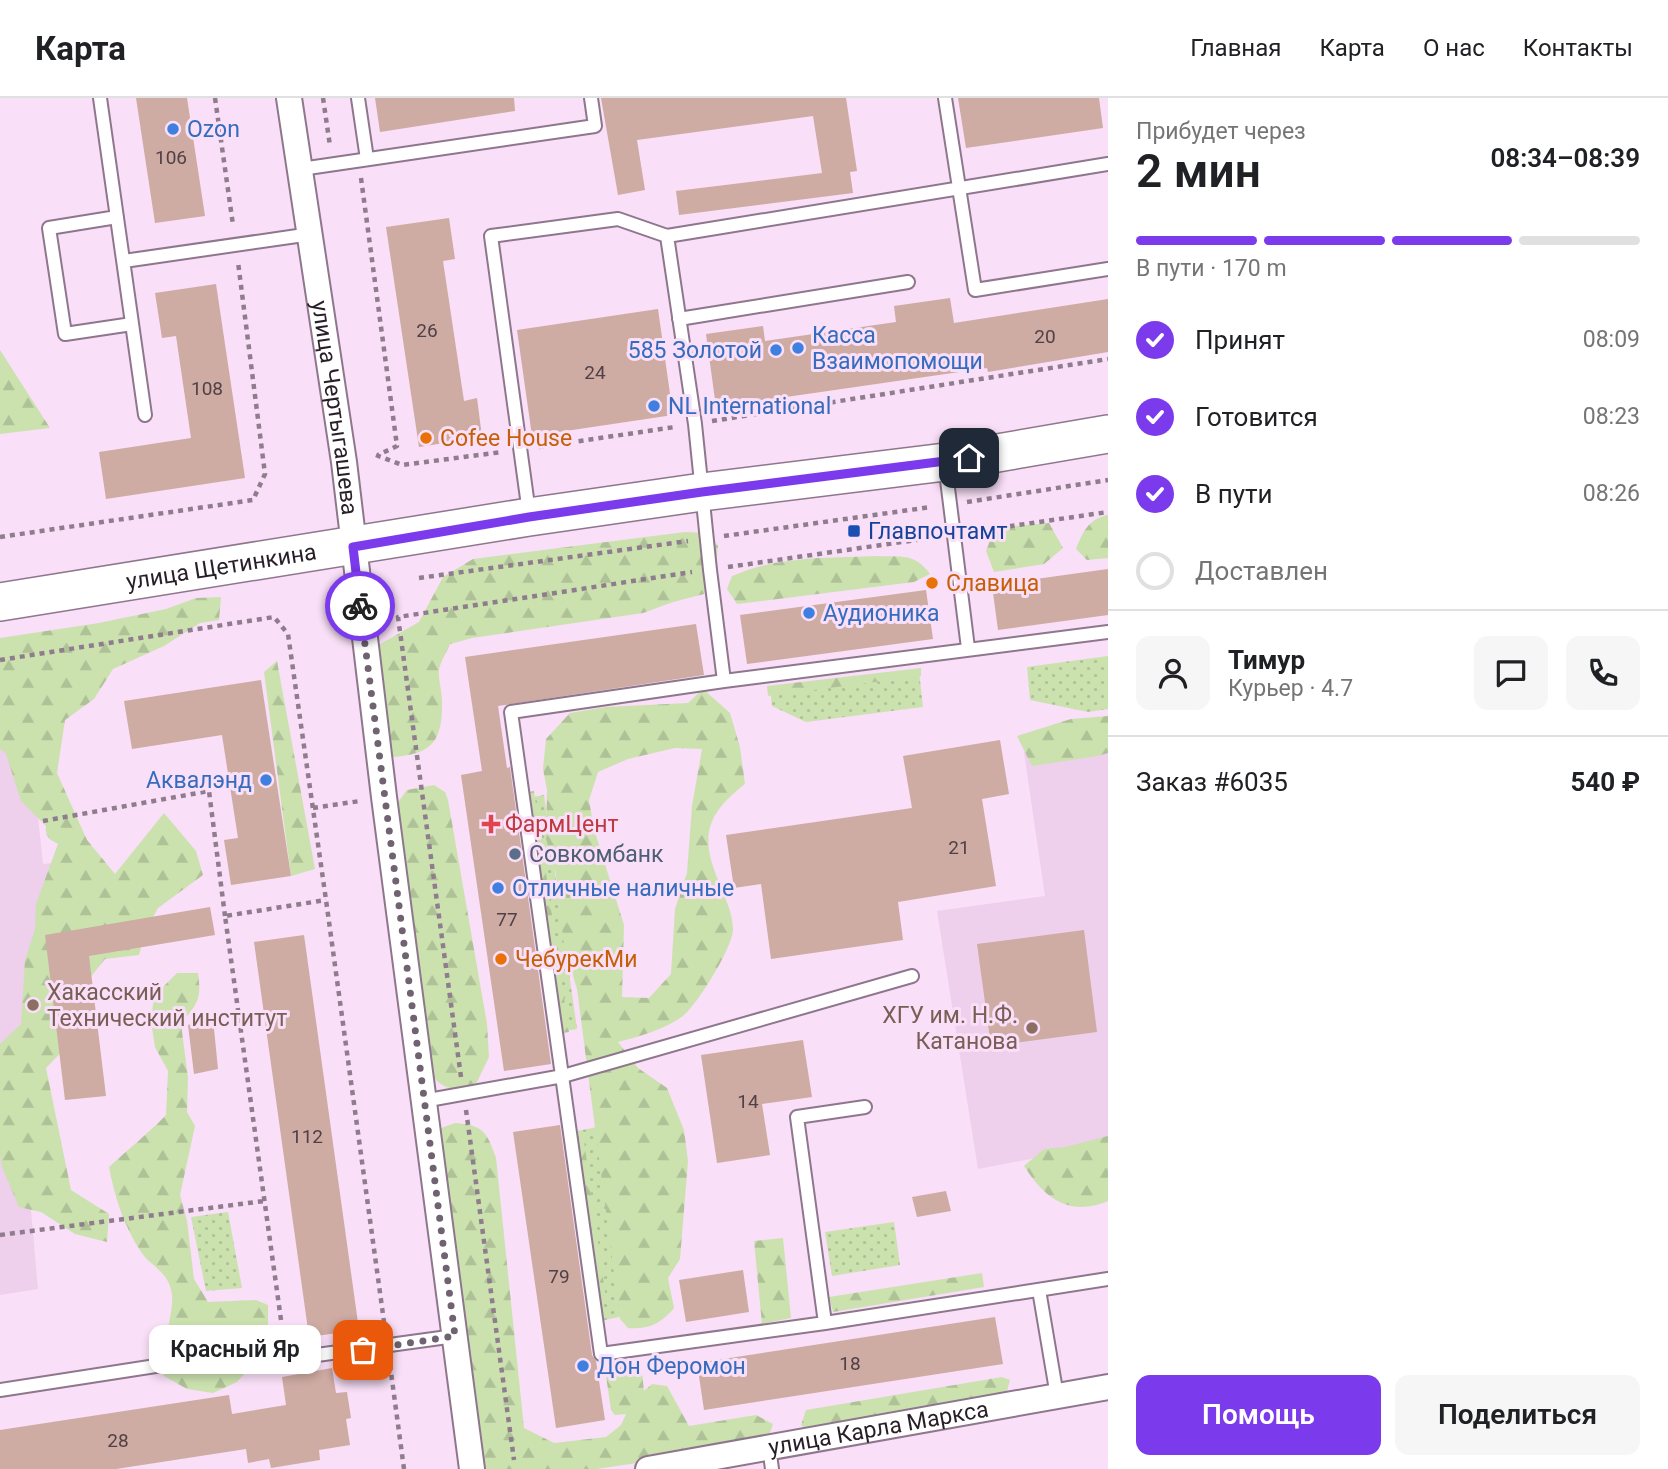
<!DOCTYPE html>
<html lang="ru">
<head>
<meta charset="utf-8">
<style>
  body { margin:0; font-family:Roboto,sans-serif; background:#f6f6f6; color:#202124; height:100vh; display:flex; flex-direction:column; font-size:26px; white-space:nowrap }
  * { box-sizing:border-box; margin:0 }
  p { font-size:23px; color:#757577 }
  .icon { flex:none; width:38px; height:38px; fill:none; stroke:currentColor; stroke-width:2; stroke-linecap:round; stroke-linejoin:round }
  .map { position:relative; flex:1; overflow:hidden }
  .panel { display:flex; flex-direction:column; background:#fff; width:560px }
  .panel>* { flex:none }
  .pin { position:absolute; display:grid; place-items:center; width:60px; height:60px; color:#fff; margin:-30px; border-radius:14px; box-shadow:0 4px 10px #0006 }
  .courier { position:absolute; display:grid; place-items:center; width:70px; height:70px; margin:-35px; border:5px solid #7c3aed; border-radius:50%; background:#fff; color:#222; box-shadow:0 2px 9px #0007 }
  .bubble { position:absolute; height:49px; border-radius:14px; background:#fff; box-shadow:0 4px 10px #0003; font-size:23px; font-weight:600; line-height:49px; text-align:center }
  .headline em { font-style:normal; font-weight:600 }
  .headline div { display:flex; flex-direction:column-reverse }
  .headline { display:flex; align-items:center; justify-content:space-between; height:119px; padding:0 28px }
  h1 { font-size:46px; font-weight:600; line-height:52px }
  .bar { display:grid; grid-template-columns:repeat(4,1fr); gap:10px 7px; align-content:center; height:84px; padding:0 28px }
  .bar i { height:9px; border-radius:5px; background:#e0e0e0 }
  .bar .selected { background:#7c3aed }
  .bar p { grid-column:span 4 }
  .line { display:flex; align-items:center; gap:18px; padding:0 28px; border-top:2px solid #e0e0e0 }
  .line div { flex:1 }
  .round { display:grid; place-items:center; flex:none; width:74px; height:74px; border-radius:14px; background:#f6f6f6 }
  ol { padding:0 28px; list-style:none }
  li { display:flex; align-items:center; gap:21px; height:77px }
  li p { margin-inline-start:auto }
  li .icon { padding:7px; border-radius:50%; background:#7c3aed; color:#fff; stroke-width:4 }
  li:last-child { color:#757577 }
  li i { width:38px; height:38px; border:4px solid #e0e0e0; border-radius:50% }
  .cta { display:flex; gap:14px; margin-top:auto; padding:14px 28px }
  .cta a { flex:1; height:80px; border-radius:14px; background:#7c3aed; color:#fff; font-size:28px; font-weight:600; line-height:80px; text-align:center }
  .cta a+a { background:#f6f6f6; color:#202124 }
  header { display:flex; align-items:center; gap:42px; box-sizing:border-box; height:98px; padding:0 35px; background:#fff; border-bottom:2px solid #e0e0e0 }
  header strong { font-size:33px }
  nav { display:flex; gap:38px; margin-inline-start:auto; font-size:24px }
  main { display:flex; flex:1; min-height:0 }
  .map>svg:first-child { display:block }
  .built { fill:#eecfec }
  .green { fill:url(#green-dots) }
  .forest { fill:url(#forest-firs); fill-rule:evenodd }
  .building { fill:#ceaba3 }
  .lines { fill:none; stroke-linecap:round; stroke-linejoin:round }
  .lane-casing { stroke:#8e778d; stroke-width:16 }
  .street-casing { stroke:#8e778d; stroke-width:28 }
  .primary-casing { stroke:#8e778d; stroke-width:40 }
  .path { stroke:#8f7d8e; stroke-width:4.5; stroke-dasharray:5 5; stroke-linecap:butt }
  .lane { stroke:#fff; stroke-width:12 }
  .street { stroke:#fff; stroke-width:24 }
  .primary { stroke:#fff; stroke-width:37 }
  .done { stroke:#706270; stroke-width:7; stroke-dasharray:0 12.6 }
  .route { stroke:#7c3aed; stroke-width:9 }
  .shop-dot { fill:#3f7fe0; stroke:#f9dff7; stroke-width:2.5 }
  .food-dot { fill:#e8710a; stroke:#f9dff7; stroke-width:2.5 }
  .transit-dot { fill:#1a4fb4; stroke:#f9dff7; stroke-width:2.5 }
  .health-dot { fill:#e0444e; stroke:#f9dff7; stroke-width:2.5 }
  .service-dot { fill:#5c6f8a; stroke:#f9dff7; stroke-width:2.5 }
  .education-dot { fill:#8d6e63; stroke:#f9dff7; stroke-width:2.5 }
  .labels { text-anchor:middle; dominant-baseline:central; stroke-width:6; stroke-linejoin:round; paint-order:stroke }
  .number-label { font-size:19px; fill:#514146 }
  .shop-label { font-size:23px; fill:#366cbe; stroke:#f9dff7; text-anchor:start }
  .street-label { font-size:23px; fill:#271e27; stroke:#f9dff7 }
  .food-label { font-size:23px; fill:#c56008; stroke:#f9dff7; text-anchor:start }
  .transit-label { font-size:23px; fill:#164399; stroke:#f9dff7; text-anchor:start }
  .health-label { font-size:23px; fill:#be3a42; stroke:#f9dff7; text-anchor:start }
  .service-label { font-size:23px; fill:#4e5e75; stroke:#f9dff7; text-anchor:start }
  .education-label { font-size:23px; fill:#785e54; stroke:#f9dff7; text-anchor:start }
</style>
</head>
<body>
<header>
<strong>Карта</strong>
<nav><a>Главная</a><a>Карта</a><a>О нас</a><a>Контакты</a></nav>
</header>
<main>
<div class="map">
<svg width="1108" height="1371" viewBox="0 0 1108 1371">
  <defs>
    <pattern id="green-dots" width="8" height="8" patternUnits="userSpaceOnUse" patternTransform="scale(1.75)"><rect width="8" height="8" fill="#cbe2af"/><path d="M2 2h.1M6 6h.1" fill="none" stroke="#aec197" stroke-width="1.8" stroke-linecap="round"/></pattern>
    <pattern id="forest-firs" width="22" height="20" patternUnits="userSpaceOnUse" patternTransform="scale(1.75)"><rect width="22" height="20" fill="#cbe2af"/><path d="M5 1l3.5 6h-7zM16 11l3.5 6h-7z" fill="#aec197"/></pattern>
  </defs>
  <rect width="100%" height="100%" fill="#f9dff7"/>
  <path class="built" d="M0,587L33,673L43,766L95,761L18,967L38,1191L0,1197Z
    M1108,644V1046L978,1071L937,813L1045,798L1024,654Z"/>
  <path class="green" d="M1108,558V611L1088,614L1030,602L1027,569Z
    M919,573L923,609L806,624L772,608L770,590Z
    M544,697L577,931L558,934L523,701Z
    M602,1028L628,1217L600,1223L572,1034Z
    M228,1114L242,1190L206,1193L191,1119Z
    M894,1124L900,1167L832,1178L825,1134Z"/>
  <path class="forest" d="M0,252L50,330L0,336Z
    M1108,417V460L1087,462L1076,451C1083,434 1088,421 1108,417Z
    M1049,425L1063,450L1044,466L994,474L986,453L994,432L1015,428Z
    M685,434L708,435L718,448L715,471L704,496L673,504L643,515L472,540L450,546C447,553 441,563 439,571C438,581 442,593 442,604C443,651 426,657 383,660L375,549L419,524L443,479L473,461Z
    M877,458C902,459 915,455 930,476L914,484L737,506L727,491L732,478C777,458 829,460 877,458Z
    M221,499L219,522L200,525L164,548L113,571L94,601L65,622L57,675L87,742L115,776L164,715L196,753L203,777L158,810L146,832L139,857L105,861L85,886L77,938L46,970L71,1092L109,1116L107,1144L75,1136L41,1114L19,1109L2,1069L0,1056V946L21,926L25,862L35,831L36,806L58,746C49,741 45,739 46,728L21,703L6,656L0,651V540L99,525L166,511L196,500Z
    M277,563L315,771L291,778L264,574Z
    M921,570V578L768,598L767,588Z
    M703,591L730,615L740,649L745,686C713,711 699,732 715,774C721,792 732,810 733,830C734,848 697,907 683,918C663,932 641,938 618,944L638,970L667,990L684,1032L688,1063L680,1161L668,1180L674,1210C662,1225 648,1232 628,1230L620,1221L577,891L564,848L556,777L546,740L547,692L543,671L546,641L570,615L606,609L688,605ZM675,650L702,651L692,708L687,775L675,811L671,876L649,900L622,899L624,827L594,731L589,702L598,674L628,661Z
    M1108,618V655L1098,658L1032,668L1017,638L1071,621Z
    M434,687L445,694L448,702L487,926L489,959L476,986C454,991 446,995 431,976L393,711L407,692Z
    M534,693L569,934L556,936L519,696Z
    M177,875H198C202,903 197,905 181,926L188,980L187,1014L195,1028L180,1097L187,1123L194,1181L208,1204L256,1202L268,1207V1234L257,1262L237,1284L213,1295L187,1291L164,1278L160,1271C162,1256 174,1210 172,1197C169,1173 152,1170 141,1154C124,1128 115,1100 109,1069C128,1051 148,1036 166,1017L168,973L155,949L151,923L154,898Z
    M455,1025C484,1027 487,1035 496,1060L524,1330L554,1345L606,1339L621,1327L626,1316L615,1317L611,1312L605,1271L609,1266L637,1262L641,1266L644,1293L652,1286L667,1288L689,1328L756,1317L773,1326L768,1341L676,1359L597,1371H477L436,1032Z
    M1108,1038V1103C1070,1119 1045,1101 1024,1068L1044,1051L1065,1049Z
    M584,1043L606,1201L596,1204L572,1047Z
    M783,1140L791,1220L762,1226L754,1143Z
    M982,1175L984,1189L833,1214L829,1199Z
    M1002,1279L1010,1282L1007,1293L810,1334L801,1327L806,1312Z"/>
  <path class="building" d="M136,0H187L205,118L155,125Z
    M375,0H514L515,13L380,34Z
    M601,0H846L857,73L850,74L853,95L679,117L676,93L822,75L813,18L637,42L645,92L618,97Z
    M958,0H1099L1103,30L966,50Z
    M449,120L455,161L443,163L464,303L477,300L482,339L419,349L386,129Z
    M216,186L245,380L106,401L99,354L191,340L176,238L162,240L155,195Z
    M950,200L954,225L1108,201V254L988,274L987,270L716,309L706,236L763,228L765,243L896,224L894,208Z
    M658,211L673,317L532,338L517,232Z
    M1108,471V517L998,532L992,487Z
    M926,492L933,541L747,566L740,517Z
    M696,526L704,577L498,608L507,670L510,669L551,966L504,973L461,677L482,673L465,559Z
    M261,582L291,778L231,787L224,742L238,740L222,637L132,651L124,603Z
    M1000,642L1009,696L982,701L996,788L898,804L903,842L771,861L761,786L734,790L726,737L912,710L903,658Z
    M210,809L215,837L89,858L106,998L65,1002L45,837Z
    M1084,832L1097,934L991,948L977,846Z
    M304,837L359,1232L309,1239L254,844Z
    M213,921L218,971L194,976L188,927Z
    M803,942L812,999L762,1006L770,1057L717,1065L701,957Z
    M560,1027L592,1257L596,1263L605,1322L556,1330L513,1034Z
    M946,1093L951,1113L917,1119L912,1099Z
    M743,1172L749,1214L686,1224L679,1182Z
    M995,1219L1003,1266L704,1312L697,1265Z
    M332,1270L336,1295L347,1294L351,1320L346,1321L350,1347L319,1352L320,1362L271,1370L269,1361L248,1365L246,1351L116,1371H0V1332L229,1297L232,1316L286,1307L282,1279Z"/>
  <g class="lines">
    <defs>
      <path id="lane" d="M100,0L145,317
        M358,0L367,61
        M945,0L975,192L1108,171
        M301,71L595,28L591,0
        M117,119L49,130L65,236L132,226
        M124,163L311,136
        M679,221L908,184
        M945,366L968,550
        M529,415L491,138L618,121L667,138
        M1108,534L724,583L511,614L601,1256L825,1225L1108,1181
        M724,583L710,472L695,326L667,138L1108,66
        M423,1003L563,978L912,878
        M1039,1192L1057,1298
        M825,1225L797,1019L865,1009
        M0,1292L201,1261L266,1264L455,1238
        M769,1349L772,1371"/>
      <g id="street">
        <path id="s1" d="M289,0L344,364L384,699L472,1371"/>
        <path id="s2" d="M648,1371L1108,1289"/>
      </g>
      <g id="primary">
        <path id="s3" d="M0,504L529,419L702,394L945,364L1108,336"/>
      </g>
    </defs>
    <use href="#lane" class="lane-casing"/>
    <use href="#street" class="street-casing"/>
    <use href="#primary" class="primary-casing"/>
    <path class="path" d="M215,0L233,127
      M323,0L330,48
      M361,80L397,348L378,357
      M712,323L1108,261
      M539,349L675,329
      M376,357L402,367L502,354
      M967,404L1108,382
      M970,434L1108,414
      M724,438L931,409
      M0,439L253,402L265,376L238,164
      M728,469L937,439
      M419,480L688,443
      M0,562L274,519L288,536L326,802L385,1231
      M313,710L360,703
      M43,723L209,693L225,818
      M461,979L398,519L692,474
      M466,1012L514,1362
      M0,1137L264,1103
      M281,1222L225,818L326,802
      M390,1267L404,1371"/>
    <use href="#lane" class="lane"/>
    <use href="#street" class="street"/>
    <use href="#primary" class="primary"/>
  </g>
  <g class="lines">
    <path class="done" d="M360,508L455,1238L363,1252"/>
    <path class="route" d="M360,508L353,449L529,419L702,394L969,360"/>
  </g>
  <g class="shop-dot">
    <circle cx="173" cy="31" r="7"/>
    <circle cx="798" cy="250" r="7"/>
    <circle cx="776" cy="252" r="7"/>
    <circle cx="654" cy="308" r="7"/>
    <circle cx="809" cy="515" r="7"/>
    <circle cx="266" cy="682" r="7"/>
    <circle cx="498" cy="790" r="7"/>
    <circle cx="583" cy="1268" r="7"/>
  </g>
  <g class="food-dot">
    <circle cx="426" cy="340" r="7"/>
    <circle cx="932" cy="485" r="7"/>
    <circle cx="501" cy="861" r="7"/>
  </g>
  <rect class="transit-dot" x="847" y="426" width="14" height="14" rx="3.5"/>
  <path class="health-dot" d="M487.5 715.5h7v7h7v7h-7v7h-7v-7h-7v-7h7z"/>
  <circle class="service-dot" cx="515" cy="756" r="7"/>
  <g class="education-dot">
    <circle cx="33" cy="907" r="7"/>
    <circle cx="1032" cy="930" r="7"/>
  </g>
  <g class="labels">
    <g class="number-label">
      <text x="171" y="59">106</text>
      <text x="427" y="232">26</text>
      <text x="1045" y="238">20</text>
      <text x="595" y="274">24</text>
      <text x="207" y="290">108</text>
      <text x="959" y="749">21</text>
      <text x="507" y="821">77</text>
      <text x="748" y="1003">14</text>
      <text x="307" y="1038">112</text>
      <text x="559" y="1178">79</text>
      <text x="850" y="1265">18</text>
      <text x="118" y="1342">28</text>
    </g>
    <g class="shop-label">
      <text x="187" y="31">Ozon</text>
      <text x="812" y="237">Касса<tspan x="812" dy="26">Взаимопомощи</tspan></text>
      <text x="762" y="252" text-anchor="end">585 Золотой</text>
      <text x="668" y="308">NL International</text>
      <text x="823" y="515">Аудионика</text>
      <text x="252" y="682" text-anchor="end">Аквалэнд</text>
      <text x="512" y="790">Отличные наличные</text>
      <text x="597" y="1268">Дон Феромон</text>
    </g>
    <g class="street-label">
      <text stroke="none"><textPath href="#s1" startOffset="313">улица Чертыгашева</textPath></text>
      <text stroke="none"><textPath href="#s3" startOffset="224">улица Щетинкина</textPath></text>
      <text stroke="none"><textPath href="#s2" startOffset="234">улица Карла Маркса</textPath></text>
    </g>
    <g class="food-label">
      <text x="440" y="340">Cofee House</text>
      <text x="946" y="485">Славица</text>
      <text x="515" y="861">ЧебурекМи</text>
    </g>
    <g class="transit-label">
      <text x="868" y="433">Главпочтамт</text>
    </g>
    <g class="health-label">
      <text x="505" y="726">ФармЦент</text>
    </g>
    <g class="service-label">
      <text x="529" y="756">Совкомбанк</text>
    </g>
    <g class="education-label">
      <text x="47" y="894">Хакасский<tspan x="47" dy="26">Технический институт</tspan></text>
      <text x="1018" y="917" text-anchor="end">ХГУ им. Н.Ф.<tspan x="1018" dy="26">Катанова</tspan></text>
    </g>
  </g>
</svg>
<div class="pin" style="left:363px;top:1252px;background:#ea580c"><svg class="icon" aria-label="bag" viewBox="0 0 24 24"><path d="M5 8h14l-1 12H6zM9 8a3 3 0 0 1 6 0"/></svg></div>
<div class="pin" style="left:969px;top:360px;background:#1f2937"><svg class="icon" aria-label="home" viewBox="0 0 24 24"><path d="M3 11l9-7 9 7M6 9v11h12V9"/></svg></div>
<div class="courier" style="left:360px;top:508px"><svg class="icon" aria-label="bike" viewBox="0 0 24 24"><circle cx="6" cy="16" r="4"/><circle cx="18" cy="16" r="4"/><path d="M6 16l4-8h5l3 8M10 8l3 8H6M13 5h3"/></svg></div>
<div class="bubble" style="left:149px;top:1227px;width:172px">Красный Яр</div>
</div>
<section class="panel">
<div class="headline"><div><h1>2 мин</h1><p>Прибудет через</p></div><em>08:34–08:39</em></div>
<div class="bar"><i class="selected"></i><i class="selected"></i><i class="selected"></i><i></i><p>В пути · 170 m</p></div>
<ol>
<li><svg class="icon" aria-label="check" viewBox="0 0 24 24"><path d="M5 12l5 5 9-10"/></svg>Принят<p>08:09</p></li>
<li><svg class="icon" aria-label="check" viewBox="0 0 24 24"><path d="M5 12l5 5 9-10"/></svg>Готовится<p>08:23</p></li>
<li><svg class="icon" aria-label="check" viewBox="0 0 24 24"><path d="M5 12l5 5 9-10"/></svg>В пути<p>08:26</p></li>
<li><i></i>Доставлен</li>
</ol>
<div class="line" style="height:126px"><a class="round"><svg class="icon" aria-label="person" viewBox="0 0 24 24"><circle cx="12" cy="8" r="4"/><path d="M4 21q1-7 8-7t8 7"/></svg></a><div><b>Тимур</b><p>Курьер · 4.7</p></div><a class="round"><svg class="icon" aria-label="chat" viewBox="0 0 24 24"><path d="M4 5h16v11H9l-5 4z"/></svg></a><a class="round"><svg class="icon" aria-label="phone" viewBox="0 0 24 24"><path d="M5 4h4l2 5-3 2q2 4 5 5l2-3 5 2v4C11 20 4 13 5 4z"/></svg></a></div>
<div class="line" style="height:91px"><div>Заказ #6035</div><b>540 ₽</b></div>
<div class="cta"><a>Помощь</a><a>Поделиться</a></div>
</section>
</main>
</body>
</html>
